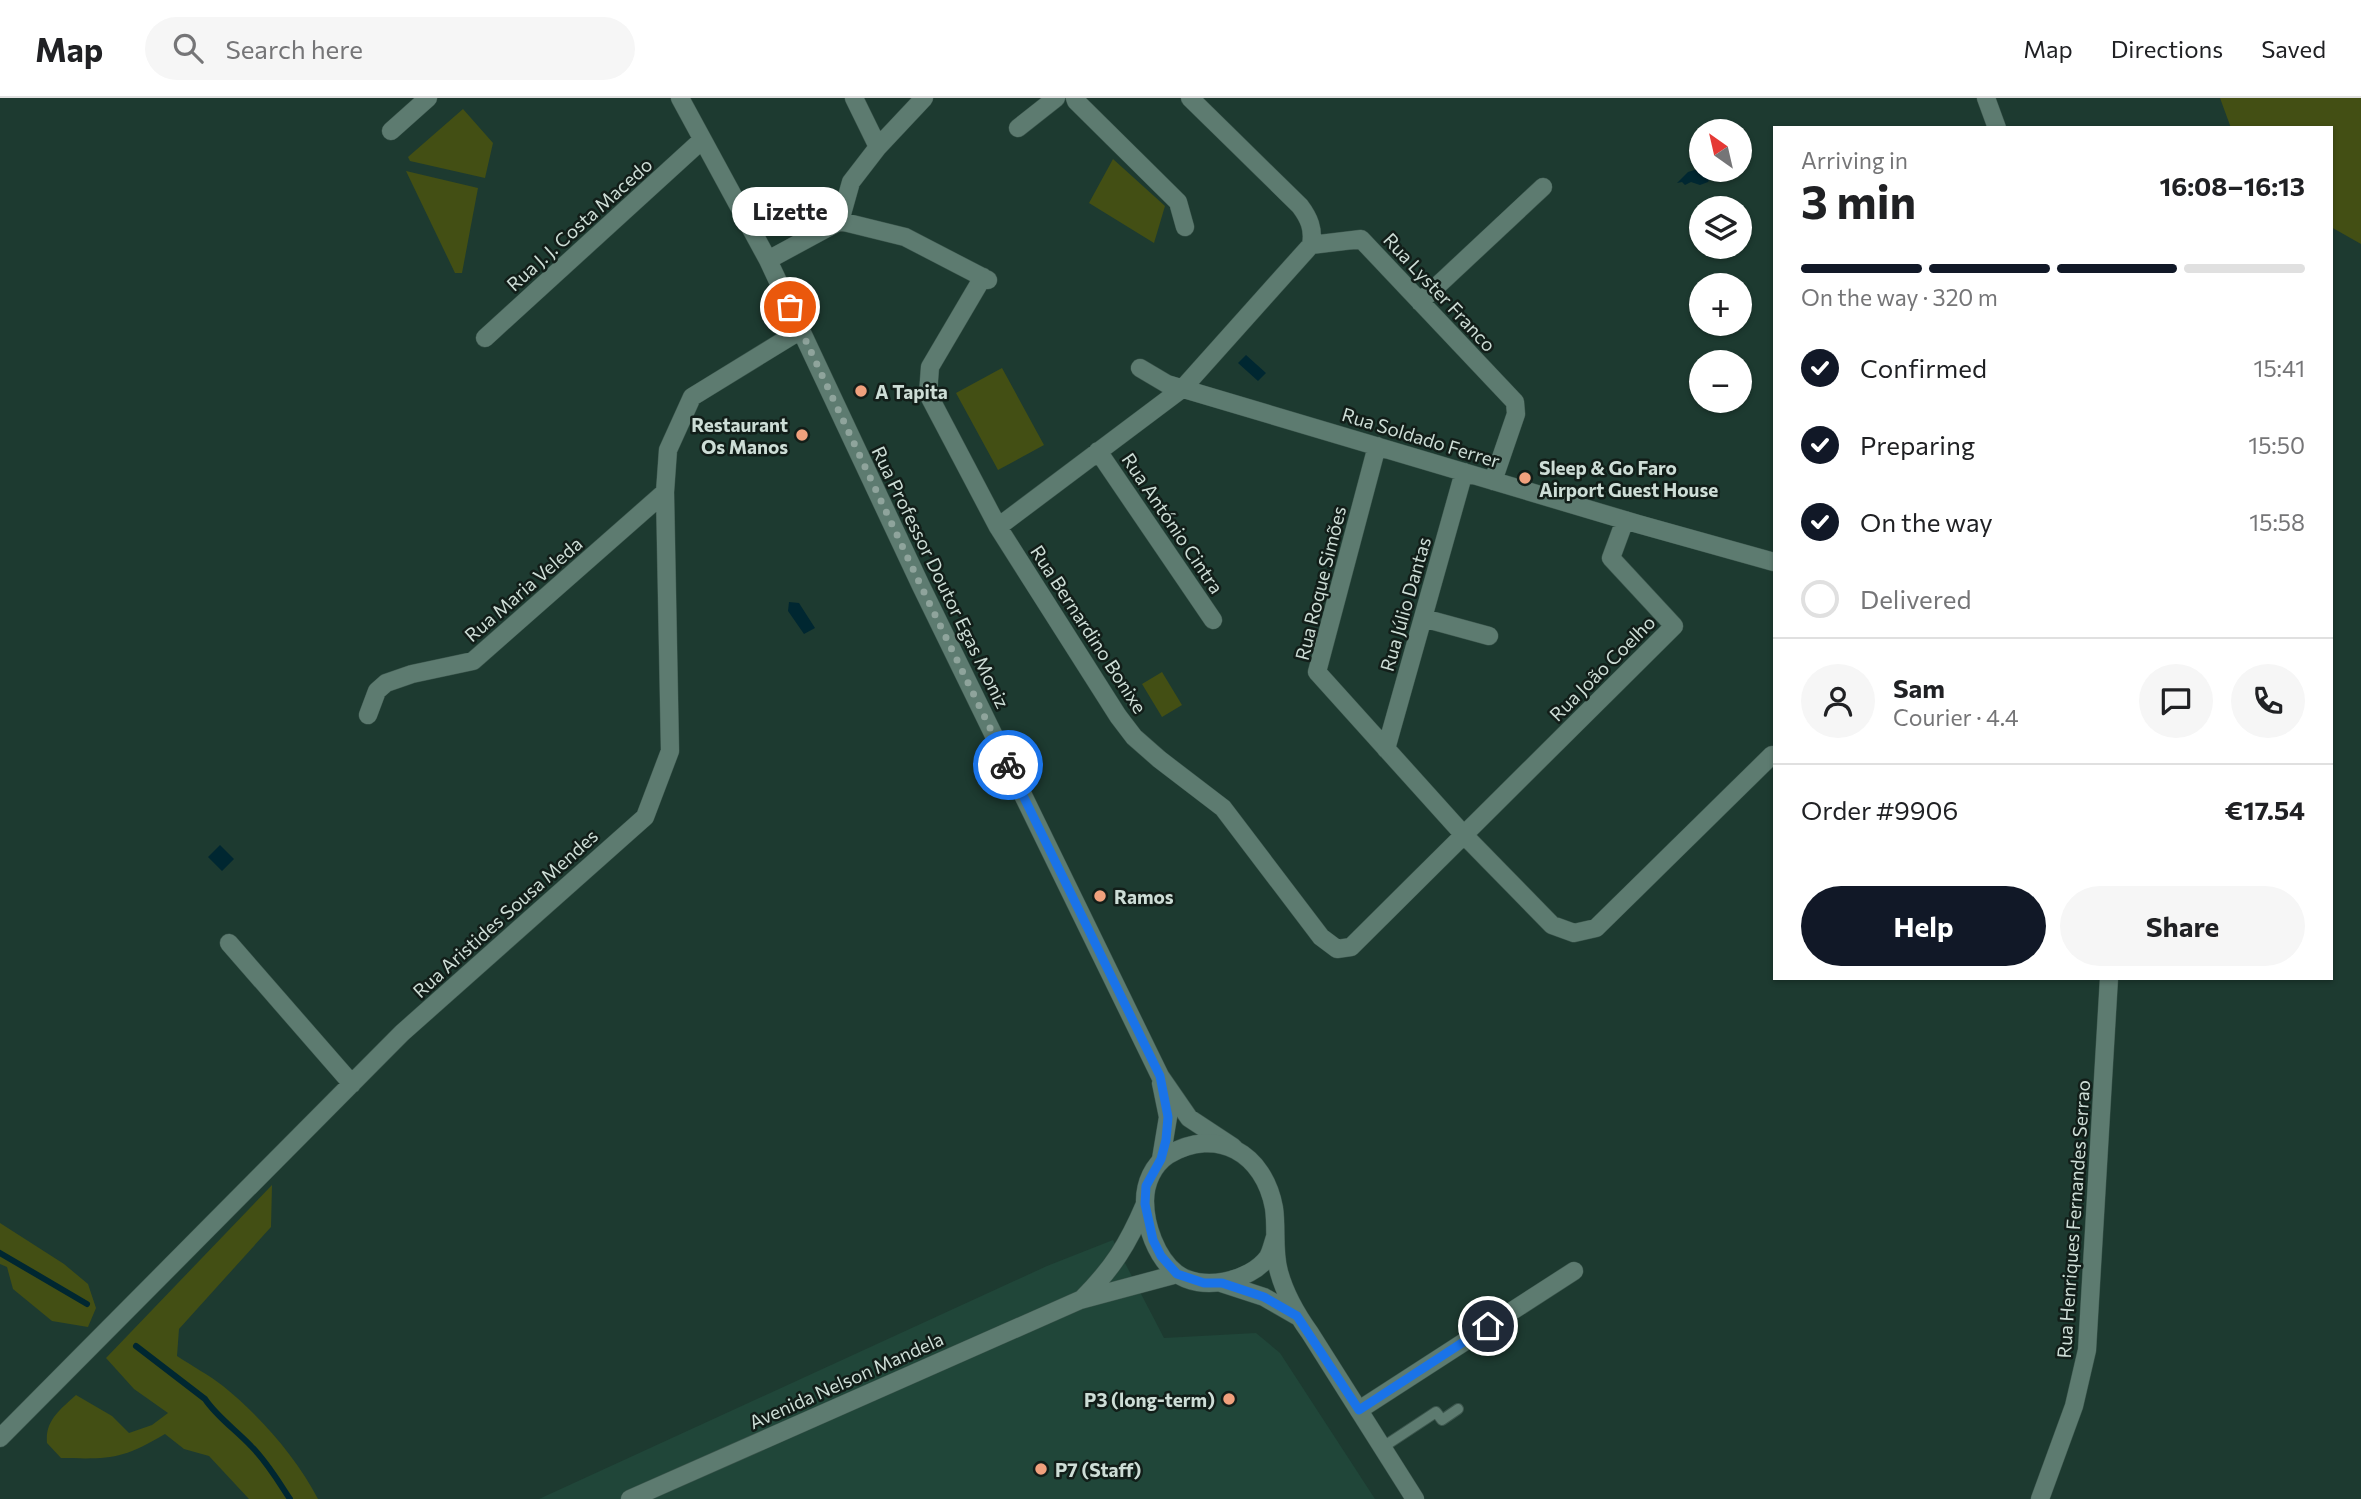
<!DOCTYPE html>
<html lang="en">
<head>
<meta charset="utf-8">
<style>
  body { margin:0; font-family:Commissioner,sans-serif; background:#f6f6f6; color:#202124; height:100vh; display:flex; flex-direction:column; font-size:26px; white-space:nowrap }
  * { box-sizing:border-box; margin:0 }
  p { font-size:23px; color:#757577 }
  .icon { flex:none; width:38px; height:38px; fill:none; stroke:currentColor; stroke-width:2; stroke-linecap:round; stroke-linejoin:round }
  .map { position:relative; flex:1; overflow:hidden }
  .side { position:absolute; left:1773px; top:28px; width:560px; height:854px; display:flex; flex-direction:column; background:#fff; border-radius:0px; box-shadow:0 2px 5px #0004 }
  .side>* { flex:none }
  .needle { width:46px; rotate:326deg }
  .tools { position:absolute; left:1689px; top:21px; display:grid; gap:14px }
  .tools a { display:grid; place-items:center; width:63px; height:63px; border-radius:50%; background:#fff; box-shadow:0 2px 5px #0004; font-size:35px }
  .pin { position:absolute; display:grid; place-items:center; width:60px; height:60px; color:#fff; margin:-30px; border:4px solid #fff; border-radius:50%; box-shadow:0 2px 7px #0007 }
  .courier { position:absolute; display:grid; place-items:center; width:70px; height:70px; margin:-35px; border:5px solid #1a73e8; border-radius:50%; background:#fff; color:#222; box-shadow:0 2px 9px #0007 }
  .bubble { position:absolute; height:49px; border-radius:24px; background:#fff; box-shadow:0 2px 5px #0004; font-size:23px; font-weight:700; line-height:49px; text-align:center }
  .headline em { font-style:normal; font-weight:700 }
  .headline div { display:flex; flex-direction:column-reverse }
  .headline { display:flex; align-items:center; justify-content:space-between; height:119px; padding:0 28px }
  h1 { font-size:46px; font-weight:700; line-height:52px }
  .bar { display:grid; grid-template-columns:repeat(4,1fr); gap:10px 7px; align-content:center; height:84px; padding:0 28px }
  .bar i { height:9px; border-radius:5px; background:#e0e0e0 }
  .bar .current { background:#111827 }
  .bar p { grid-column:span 4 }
  .line { display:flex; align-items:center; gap:18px; padding:0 28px; border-top:2px solid #e0e0e0 }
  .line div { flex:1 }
  .round { display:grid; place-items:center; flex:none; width:74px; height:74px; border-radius:37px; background:#f6f6f6 }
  ol { padding:0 28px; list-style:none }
  li { display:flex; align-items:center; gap:21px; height:77px }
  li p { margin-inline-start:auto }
  li .icon { padding:7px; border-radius:50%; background:#111827; color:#fff; stroke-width:4 }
  li:last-child { color:#757577 }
  li i { width:38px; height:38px; border:4px solid #e0e0e0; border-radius:50% }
  .primary-button { display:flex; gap:14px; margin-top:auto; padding:14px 28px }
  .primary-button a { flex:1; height:80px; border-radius:42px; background:#111827; color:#fff; font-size:28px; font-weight:700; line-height:80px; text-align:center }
  .primary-button a+a { background:#f6f6f6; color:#202124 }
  header { display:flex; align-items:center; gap:42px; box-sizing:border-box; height:98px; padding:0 35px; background:#fff; border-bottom:2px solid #e0e0e0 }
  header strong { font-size:33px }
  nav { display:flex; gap:38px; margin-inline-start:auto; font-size:24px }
  .search { width:490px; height:63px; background:#f6f6f6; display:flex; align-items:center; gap:18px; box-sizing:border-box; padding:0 24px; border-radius:38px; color:#757577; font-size:26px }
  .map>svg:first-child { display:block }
  .built { fill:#204639 }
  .green { fill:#434f14 }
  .water { fill:#002731 }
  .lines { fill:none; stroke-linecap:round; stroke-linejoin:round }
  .stream { stroke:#002731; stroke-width:6 }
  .lane-casing { stroke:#3c564d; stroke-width:12 }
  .street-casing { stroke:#3c564d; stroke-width:19 }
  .secondary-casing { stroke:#3c564d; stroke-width:19 }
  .lane { stroke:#5d7b70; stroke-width:10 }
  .street { stroke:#5d7b70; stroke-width:18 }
  .secondary { stroke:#5d7b70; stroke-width:18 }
  .done { stroke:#8fa49c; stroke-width:7; stroke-dasharray:0 12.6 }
  .route { stroke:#1a73e8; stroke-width:9 }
  .poi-dot { fill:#f1a17d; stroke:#121e19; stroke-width:2.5 }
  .labels { text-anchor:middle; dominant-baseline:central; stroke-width:5; stroke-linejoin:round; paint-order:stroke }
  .street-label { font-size:19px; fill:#cdddd6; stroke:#121e19 }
  .poi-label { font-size:19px; font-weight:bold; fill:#cdddd6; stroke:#121e19; text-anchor:start }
</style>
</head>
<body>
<header>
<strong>Map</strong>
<div class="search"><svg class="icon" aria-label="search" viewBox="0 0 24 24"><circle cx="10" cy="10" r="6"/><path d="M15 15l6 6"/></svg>Search here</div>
<nav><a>Map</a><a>Directions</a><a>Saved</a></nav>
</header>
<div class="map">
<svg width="2361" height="1401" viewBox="0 0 2361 1401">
  <rect width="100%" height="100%" fill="#1d3a30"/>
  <path class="built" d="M1113,1142L1164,1240L1256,1235L1280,1255L1375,1401H539L1047,1168Z"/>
  <path class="green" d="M2220,0H2361V146L2331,129V30H2231Z
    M463,11L493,45L485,80L410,63L408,59Z
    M1113,61L1165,108L1154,145L1089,105Z
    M406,73L478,90L462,175H455Z
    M1002,270L1044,347L998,372L956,295Z
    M1162,574L1182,607L1162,619L1142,586Z
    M272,1087L271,1129L179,1231L177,1258C192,1268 209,1277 223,1288C260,1318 296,1359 318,1401H249L209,1358L184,1351L165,1336C121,1362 110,1361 61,1360L47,1345C45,1322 60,1312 76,1297L112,1318L129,1335L152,1327L168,1315L134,1291L106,1260Z
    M0,1125L64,1166L88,1186L96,1210L88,1229L52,1223L13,1191L7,1169L0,1166Z"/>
  <path class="water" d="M1701,70L1705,72L1710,80L1708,84L1700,87L1691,84L1685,87L1682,84L1677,85L1688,74Z
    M1246,257L1266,275L1258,283L1238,265Z
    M789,504L799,505L815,530L804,536L788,513Z
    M220,747L234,761L222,773L208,759Z"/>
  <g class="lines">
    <path class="stream" d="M0,1155L87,1206
      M136,1248L205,1301C217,1319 236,1332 251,1348C267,1364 278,1383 290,1401"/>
    <defs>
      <path id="lane" d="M1383,1349L1436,1314L1442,1322L1458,1311"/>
      <path id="street" d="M680,0L768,162L921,488L1160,978L1189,1020L1233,1049
        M854,0L878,49
        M1075,0L1076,3L1178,104L1185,129
        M1190,0L1300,108C1309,120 1314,131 1311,147
        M1986,0L1997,30
        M1018,30L1056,0
        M391,33L428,0
        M840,123L905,139L988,182
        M1311,147L1361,141L1515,304L1516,316L1493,383
        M768,162L840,123L851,84L878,49L924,0
        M983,179L930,269L928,296L998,429L1118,618L1134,639L1159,661L1223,710L1321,839L1337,851L1351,849L1674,528L1611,460L1625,422
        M1420,204L1543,89
        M485,240L702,42
        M1140,270L1167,286L1638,426L1774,464
        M1377,348L1317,574L1463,736L1552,827L1574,835L1596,830L1772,657
        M1098,353L1213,522
        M998,429L1183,290L1311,147
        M1423,520L1489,538
        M368,617L377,593L386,585L412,576L473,563L665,394
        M1386,651L1464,374
        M229,845L352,986
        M1161,1061L1168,1019L1161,985
        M1359,1312L1574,1173
        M0,1340L402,935L645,719L670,653L665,394L668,352L692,299L801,232
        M2040,1401L2074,1308L2087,1252L2109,880"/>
      <path id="secondary" d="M1275,1139C1273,1145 1271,1154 1268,1159C1250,1184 1200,1194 1176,1175C1156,1159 1145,1127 1145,1103C1145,1085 1153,1067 1168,1057C1217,1028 1264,1055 1274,1110C1277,1131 1273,1153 1279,1174C1285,1196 1297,1217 1310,1235L1415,1401
        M1221,1185L1264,1199L1297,1218
        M1082,1201C1113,1170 1128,1146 1145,1106
        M630,1401L1080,1202L1177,1176"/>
    </defs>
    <use href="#lane" class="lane-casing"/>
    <use href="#street" class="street-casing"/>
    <use href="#secondary" class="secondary-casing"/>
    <use href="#lane" class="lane"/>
    <use href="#street" class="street"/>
    <use href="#secondary" class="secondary"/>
  </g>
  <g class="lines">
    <path class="done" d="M790,209L921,488L1008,667"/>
    <path class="route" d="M1008,667L1160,978L1168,1019L1166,1042L1161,1061L1146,1088L1145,1106L1153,1142L1161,1158L1177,1176L1204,1185H1222L1264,1199L1297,1218L1359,1312L1488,1228"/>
  </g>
  <g class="poi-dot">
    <circle cx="861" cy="293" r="7"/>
    <circle cx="802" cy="337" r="7"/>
    <circle cx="1525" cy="380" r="7"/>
    <circle cx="1100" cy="798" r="7"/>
    <circle cx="1229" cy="1301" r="7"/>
    <circle cx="1041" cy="1371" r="7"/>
  </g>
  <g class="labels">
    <g class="street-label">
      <text transform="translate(579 126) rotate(-42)">Rua J. J. Costa Macedo</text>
      <text transform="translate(1440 194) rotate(47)">Rua Lyster Franco</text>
      <text transform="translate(1421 339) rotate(17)">Rua Soldado Ferrer</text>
      <text transform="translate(1173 425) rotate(56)">Rua António Cintra</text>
      <text transform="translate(941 479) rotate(64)">Rua Professor Doutor Egas Moniz</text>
      <text transform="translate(1320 485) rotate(-76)">Rua Roque Simões</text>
      <text transform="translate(523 491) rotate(-41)">Rua Maria Veleda</text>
      <text transform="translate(1405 506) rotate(-74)">Rua Júlio Dantas</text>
      <text transform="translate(1089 531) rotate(57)">Rua Bernardino Bonixe</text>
      <text transform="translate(1602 570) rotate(-45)">Rua João Coelho</text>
      <text transform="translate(505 815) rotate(-42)">Rua Aristides Sousa Mendes</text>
      <text transform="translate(2073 1121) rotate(-86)">Rua Henriques Fernandes Serrao</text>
      <text transform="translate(846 1282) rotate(-24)">Avenida Nelson Mandela</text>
    </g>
    <g class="poi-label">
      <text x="875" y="293">A Tapita</text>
      <text x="788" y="326" text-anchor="end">Restaurant<tspan x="788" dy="22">Os Manos</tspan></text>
      <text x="1539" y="369">Sleep &amp; Go Faro<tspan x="1539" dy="22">Airport Guest House</tspan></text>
      <text x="1114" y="798">Ramos</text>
      <text x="1215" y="1301" text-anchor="end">P3 (long-term)</text>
      <text x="1055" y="1371">P7 (Staff)</text>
    </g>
  </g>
</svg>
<div class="tools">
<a><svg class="needle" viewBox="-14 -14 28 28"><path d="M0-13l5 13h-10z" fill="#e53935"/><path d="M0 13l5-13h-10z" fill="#757577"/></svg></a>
<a><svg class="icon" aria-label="layers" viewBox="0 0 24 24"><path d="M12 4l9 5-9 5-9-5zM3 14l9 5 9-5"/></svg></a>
<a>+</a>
<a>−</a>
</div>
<div class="pin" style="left:790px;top:209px;background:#ea580c"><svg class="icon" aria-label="bag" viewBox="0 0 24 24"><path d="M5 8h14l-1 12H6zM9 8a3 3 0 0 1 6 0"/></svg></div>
<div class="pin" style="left:1488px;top:1228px;background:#1f2937"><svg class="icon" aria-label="home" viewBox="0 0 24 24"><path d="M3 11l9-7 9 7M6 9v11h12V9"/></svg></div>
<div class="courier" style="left:1008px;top:667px"><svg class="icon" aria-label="bike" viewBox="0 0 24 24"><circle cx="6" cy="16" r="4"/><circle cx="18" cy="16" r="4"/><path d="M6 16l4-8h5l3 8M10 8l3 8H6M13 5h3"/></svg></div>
<div class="bubble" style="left:732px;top:89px;width:116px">Lizette</div>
<section class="side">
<div class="headline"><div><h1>3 min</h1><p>Arriving in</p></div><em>16:08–16:13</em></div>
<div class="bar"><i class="current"></i><i class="current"></i><i class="current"></i><i></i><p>On the way · 320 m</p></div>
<ol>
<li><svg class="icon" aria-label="check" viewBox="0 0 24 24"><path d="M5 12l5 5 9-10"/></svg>Confirmed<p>15:41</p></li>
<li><svg class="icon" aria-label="check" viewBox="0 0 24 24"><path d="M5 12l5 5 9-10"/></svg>Preparing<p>15:50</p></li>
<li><svg class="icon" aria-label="check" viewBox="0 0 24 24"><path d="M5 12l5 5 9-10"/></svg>On the way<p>15:58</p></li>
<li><i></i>Delivered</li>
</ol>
<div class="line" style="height:126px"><a class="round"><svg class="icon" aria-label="person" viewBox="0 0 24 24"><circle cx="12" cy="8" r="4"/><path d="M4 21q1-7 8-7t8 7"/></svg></a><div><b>Sam</b><p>Courier · 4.4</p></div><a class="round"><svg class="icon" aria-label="chat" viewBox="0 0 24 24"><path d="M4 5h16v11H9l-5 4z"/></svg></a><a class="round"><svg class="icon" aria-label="phone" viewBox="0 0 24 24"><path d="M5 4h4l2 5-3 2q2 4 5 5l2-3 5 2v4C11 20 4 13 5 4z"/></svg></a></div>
<div class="line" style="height:91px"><div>Order #9906</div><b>€17.54</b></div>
<div class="primary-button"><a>Help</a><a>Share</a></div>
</section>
</div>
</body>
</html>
